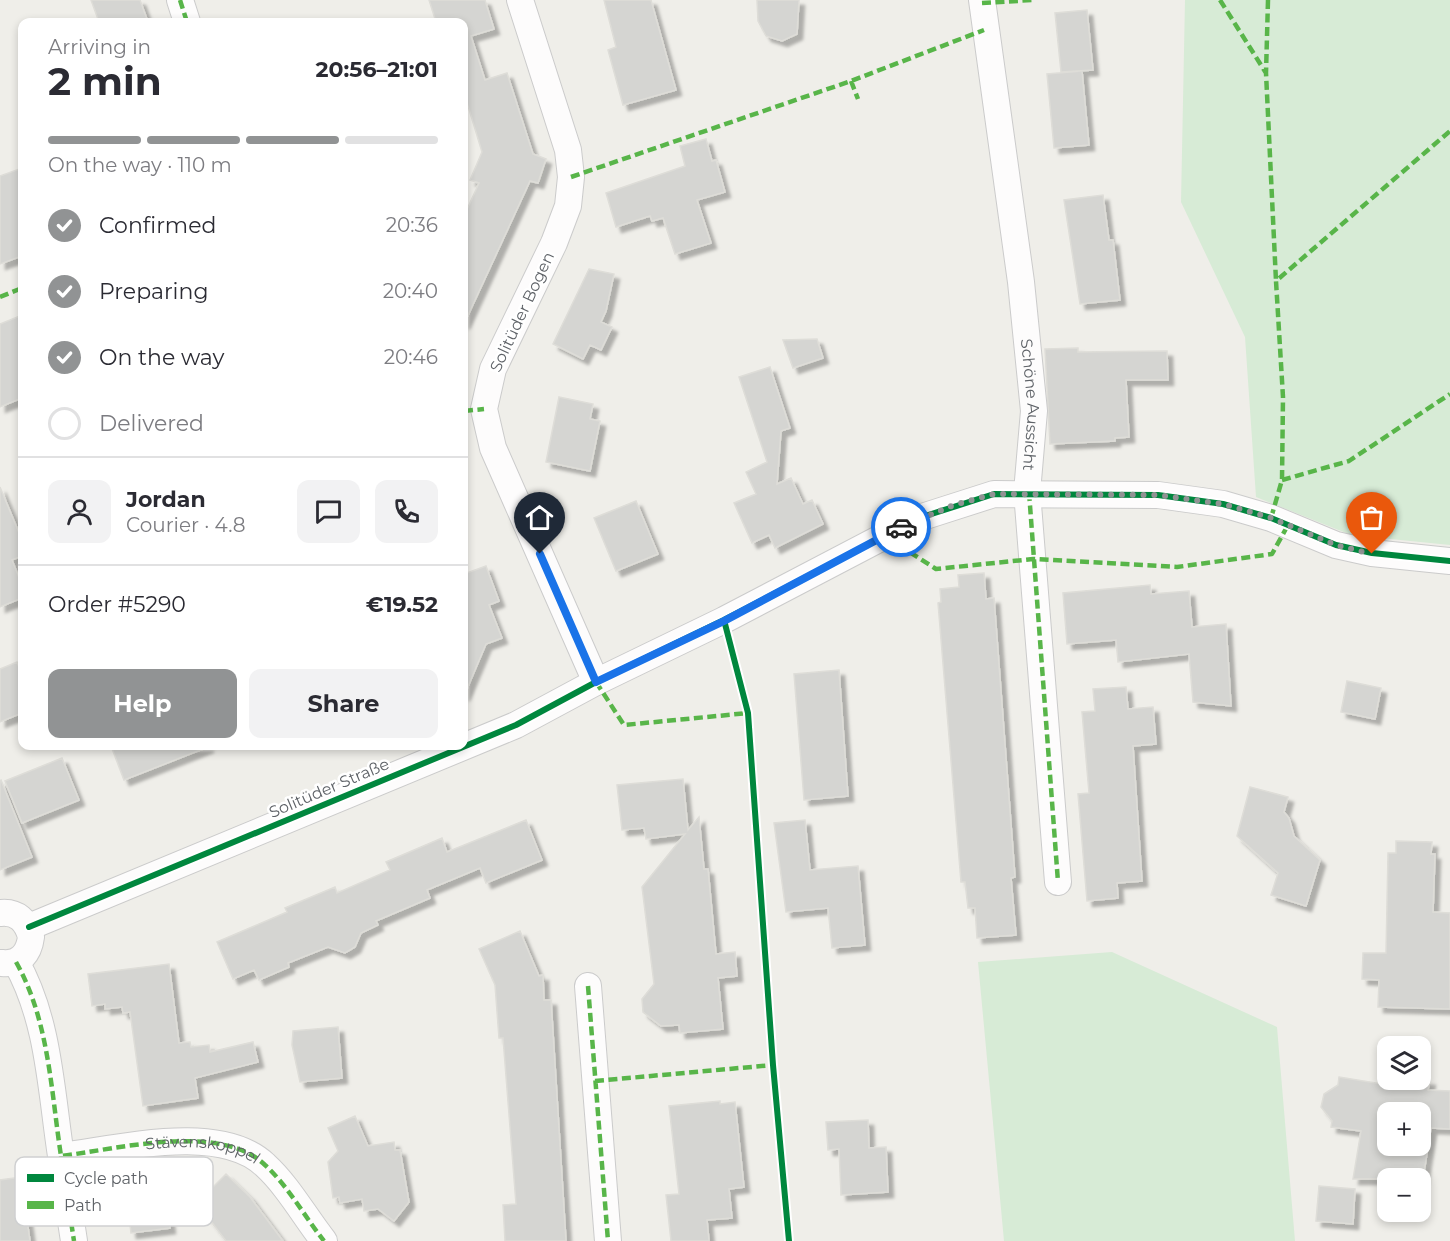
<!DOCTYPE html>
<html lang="en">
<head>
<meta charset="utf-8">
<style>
  body { margin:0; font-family:Montserrat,sans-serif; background:#f2f2f3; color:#2b2b33; height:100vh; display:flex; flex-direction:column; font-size:22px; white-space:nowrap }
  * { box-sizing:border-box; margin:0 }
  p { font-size:20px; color:#7c7c81 }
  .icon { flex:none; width:33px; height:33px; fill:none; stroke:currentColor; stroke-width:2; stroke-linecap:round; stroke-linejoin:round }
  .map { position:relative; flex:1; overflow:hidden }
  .details { position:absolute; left:18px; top:18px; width:450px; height:732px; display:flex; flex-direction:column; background:#fff; border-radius:12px; box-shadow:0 3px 9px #0003 }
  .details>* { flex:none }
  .controls { position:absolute; left:1377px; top:1036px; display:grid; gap:12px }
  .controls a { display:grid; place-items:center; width:54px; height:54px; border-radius:12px; background:#fff; box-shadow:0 3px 9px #0003; font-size:30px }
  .pin { position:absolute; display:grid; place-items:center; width:51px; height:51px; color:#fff; margin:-62px -26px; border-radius:50% 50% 50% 0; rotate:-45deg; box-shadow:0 0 6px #0007 }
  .pin .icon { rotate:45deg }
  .courier { position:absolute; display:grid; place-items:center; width:60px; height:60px; margin:-30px; border:4px solid #1a73e8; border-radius:50%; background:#fff; color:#222; box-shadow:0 2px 8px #0007 }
  .summary em { font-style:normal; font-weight:700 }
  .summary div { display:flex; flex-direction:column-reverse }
  .summary { display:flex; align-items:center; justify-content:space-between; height:102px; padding:0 30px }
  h1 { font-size:39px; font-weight:700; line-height:45px }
  .bar { display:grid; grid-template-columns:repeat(4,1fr); gap:9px 6px; align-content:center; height:72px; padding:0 30px }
  .bar i { height:8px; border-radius:4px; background:#e1e1e2 }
  .bar .selected { background:#919394 }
  .bar p { grid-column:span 4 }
  .line { display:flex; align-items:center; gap:15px; padding:0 30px; border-top:2px solid #e1e1e2 }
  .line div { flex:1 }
  .round { display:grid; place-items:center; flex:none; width:63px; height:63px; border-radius:12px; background:#f2f2f3 }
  ol { padding:0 30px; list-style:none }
  li { display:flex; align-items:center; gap:18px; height:66px }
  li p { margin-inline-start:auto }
  li .icon { padding:6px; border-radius:50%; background:#919394; color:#fff; stroke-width:4 }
  li:last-child { color:#7c7c81 }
  li i { width:33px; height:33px; border:3px solid #e1e1e2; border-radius:50% }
  .cta { display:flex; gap:12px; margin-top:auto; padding:12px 30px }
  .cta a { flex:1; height:69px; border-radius:12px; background:#919394; color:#fff; font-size:24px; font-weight:700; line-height:69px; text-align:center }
  .cta a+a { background:#f2f2f3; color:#2b2b33 }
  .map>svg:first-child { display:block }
  .green { fill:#d7ebd6 }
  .building { fill:#d5d5d2; stroke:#deddd8; stroke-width:1.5; fill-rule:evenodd; filter:url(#shadow) }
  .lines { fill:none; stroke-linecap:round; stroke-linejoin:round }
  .minor-casing { stroke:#cbcbcb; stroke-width:28 }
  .minor { stroke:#fdfcfc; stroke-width:26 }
  .quiet { stroke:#58b549; stroke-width:4.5; stroke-dasharray:9 4.5; stroke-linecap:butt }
  .cycleway-casing { stroke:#fff; stroke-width:10 }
  .cycleway { stroke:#00873e; stroke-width:6 }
  .done { stroke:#919394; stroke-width:6; stroke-dasharray:0 10.8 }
  .route { stroke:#1a73e8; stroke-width:8 }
  .labels { text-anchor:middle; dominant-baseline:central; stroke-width:5; stroke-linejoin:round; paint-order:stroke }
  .street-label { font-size:16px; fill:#5e6267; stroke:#fff }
  .key { fill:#fff; stroke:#cfd0d1; stroke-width:1.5 }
  .key-label { font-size:16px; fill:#5e6267 }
</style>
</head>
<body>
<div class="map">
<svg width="1450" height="1241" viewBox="0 0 1450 1241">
  <defs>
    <filter id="shadow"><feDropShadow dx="5.5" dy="5.5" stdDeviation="1.5" flood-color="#0004"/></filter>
  </defs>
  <rect width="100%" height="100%" fill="#efeee9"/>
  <path class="green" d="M1185,0H1450V545L1351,535L1256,497L1245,337L1181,202Z
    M1112,952L1277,1027L1295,1241H1004L978,962Z"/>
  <path class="building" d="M91,0H140L148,22H99Z
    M429,0H485L494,29L471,36L485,80L507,73L533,154L546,159L538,183L530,181L464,324V216L479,183L470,180L482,152L464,93V22H436Z
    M604,0H651L676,90L623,105L608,50L616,47Z
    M757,0H799L797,34L782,41L766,36L758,21Z
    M1087,10L1093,70L1061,72L1055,13Z
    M1082,71L1089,145L1054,148L1047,74Z
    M706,139L712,161L716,160L725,192L697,200L711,243L675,254L663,218L652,221L650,216L616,227L606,193L685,166L680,146Z
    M22,168V256L0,264V176Z
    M1103,195L1109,240H1113L1120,300L1080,304L1064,200Z
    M589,269L614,274L606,311L601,322L612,327L601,350L590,345L583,359L553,344Z
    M22,315V398L0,407V324Z
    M817,339L823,358L793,368L783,340Z
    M1078,348V352L1167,351L1168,380H1126L1129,437L1115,438V441L1050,444L1045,349Z
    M770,367L790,428L781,431L777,484L791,478L803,504L812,500L823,524L775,548L769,535L752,543L734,503L756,494L746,472L767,462L739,377Z
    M559,397L593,404L590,419L600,421L590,471L546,462Z
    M0,487L22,540V556L12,560L22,585V598L0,607Z
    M636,501L658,554L616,571L594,518Z
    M486,566L499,601L489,605L502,638L486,644L464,696V574Z
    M984,573L986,599L994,598L1015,877L1011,878L1016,935L977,938L975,908H968L965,882H961L938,603L941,602L940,589L959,587L958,575Z
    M1150,585L1151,594L1189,591L1192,627L1226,624L1231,706L1193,702L1189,654L1118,662L1116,640L1067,644L1063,593Z
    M17,662L22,675V713L0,722V669Z
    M839,670L848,796L804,800L794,674Z
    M1347,681L1381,688L1375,719L1341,712Z
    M1126,687L1128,709L1153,707L1156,744L1133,746L1142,881L1117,883L1118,898L1087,901L1078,794L1089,793L1082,712L1095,711L1093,689Z
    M111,746H208V747L124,780Z
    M62,758L79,800L22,823L5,781Z
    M683,779L688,830L699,817L704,869H708L716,954L735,952L737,976L718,978L723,1029L680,1033L679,1025L661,1026L643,1012L642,999L654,984L642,887L685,834L646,839L644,828L622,830L617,785Z
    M1,780L32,857L0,870V781Z
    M1250,787L1288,797L1284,812L1289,818L1294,836L1320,860L1306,906L1271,895L1278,873L1237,836Z
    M526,820L542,860L486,883L480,868L427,890L430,898L376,921L378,925L361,933L355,947L345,953L328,947L288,963L289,967L259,980L254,970L233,979L217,942L287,912L285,908L335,887L337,893L390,870L386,862L442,838L447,852Z
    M805,820L810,870L858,866L865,945L832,948L828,908L786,912L774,823Z
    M1396,841L1432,842L1431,854H1435L1433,912L1450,913V1009L1378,1007L1379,980L1362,979L1363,953H1386L1388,853H1396Z
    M520,931L539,976L543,975L544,1000H551L566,1241H505L503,1205L516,1204L503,1038H499L495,985L479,949Z
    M169,964L179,1043L190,1042L191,1047L209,1045L210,1052L253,1042L258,1062L195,1078L198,1098L143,1106L130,1012L123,1013L122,1007L105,1009V1004L92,1006L88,974Z
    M338,1027L342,1078L300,1082L292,1045L293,1031Z
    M1339,1077L1394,1086L1395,1080H1430L1428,1090L1450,1091V1129L1431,1128L1423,1179H1353L1361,1131L1331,1127L1332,1121L1321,1107L1324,1094L1338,1085ZM1388,1113H1420V1146H1388Z
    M720,1101V1104L735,1102L744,1187L729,1189L732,1218L707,1220L709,1241H671L666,1195L679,1194L669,1106Z
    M355,1116L368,1146L394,1142L395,1150H400L409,1202L394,1221L378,1209L364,1211L362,1199L340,1203L339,1197L333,1198L328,1162L338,1151L328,1128Z
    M868,1120L869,1148L886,1147L888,1192L841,1195L839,1149L828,1150L826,1122Z
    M226,1174L250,1197L283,1241H226L197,1203Z
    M21,1177L30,1241H0V1180Z
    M164,1180L170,1228L131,1233L125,1184Z
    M1319,1186L1355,1189L1353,1224L1316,1221Z"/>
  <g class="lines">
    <defs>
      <g id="minor">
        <path d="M180,0L187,22"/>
        <path d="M520,0L568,150L571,177L568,206L554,243L493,369L484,409L493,448L596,682"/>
        <path id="s1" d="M982,0L1021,282L1034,411L1027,492L1058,882"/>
        <path d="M0,913C17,911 27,921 31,937C29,953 20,965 2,963"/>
        <path d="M29,927L516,725L596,682L724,620L919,518L994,494L1158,495L1223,504L1271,518L1336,545L1372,553L1450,561"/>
        <path id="s2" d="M16,962C49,1020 51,1091 61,1156C118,1149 220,1122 265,1165C288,1186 305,1217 324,1241"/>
        <path d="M588,986L608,1241"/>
        <path d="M61,1156L74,1241"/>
      </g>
    </defs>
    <use href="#minor" class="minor-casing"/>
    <use href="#minor" class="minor"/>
    <path class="quiet" d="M180,0L187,22
      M1220,0L1266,73
      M1268,0L1266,73L1276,281
      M982,3L1033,0
      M851,81L858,99
      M571,177L851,81L984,30
      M0,297L22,288
      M464,411L484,409
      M1282,480L1349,461L1450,394
      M1029,492L1058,882
      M1271,518L1282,480L1283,397L1276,281L1450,131
      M897,529L908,551L936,569L1033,559L1177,567L1272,554L1288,525
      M596,682L624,725L748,713
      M16,962C49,1020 51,1091 61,1156C118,1149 220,1122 265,1165C288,1186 305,1217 324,1241
      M588,986L608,1241
      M595,1081L773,1065
      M61,1156L74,1241"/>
    <defs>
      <path id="cycleway" d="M724,620L748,713L773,1065L789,1241
        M29,927L516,725L596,682L724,620L919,518L994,494L1158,495L1223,504L1271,518L1336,545L1372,553L1450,561"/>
    </defs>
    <use href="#cycleway" class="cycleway-casing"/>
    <use href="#cycleway" class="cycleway"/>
  </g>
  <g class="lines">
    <path class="done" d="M901,527L954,505L994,494L1158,495L1223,504L1271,518L1336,545L1372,554"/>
    <path class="route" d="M540,554L596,682L724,621L901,527"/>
  </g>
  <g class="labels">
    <g class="street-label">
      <text transform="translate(522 312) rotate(-65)">Solitüder Bogen</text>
      <text stroke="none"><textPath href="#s1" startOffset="408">Schöne Aussicht</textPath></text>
      <text transform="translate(329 788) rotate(-23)">Solitüder Straße</text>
      <text stroke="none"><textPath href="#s2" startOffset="344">Stävenskoppel</textPath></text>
    </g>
  </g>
  <rect x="15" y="1157" width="198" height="69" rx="9" class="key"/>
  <rect x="27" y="1174" width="27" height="8" fill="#00873e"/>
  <rect x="27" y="1201" width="27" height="8" fill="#58b549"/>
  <g class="key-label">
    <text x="64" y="1184">Cycle path</text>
    <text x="64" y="1211">Path</text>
  </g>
</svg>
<div class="controls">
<a><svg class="icon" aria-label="layers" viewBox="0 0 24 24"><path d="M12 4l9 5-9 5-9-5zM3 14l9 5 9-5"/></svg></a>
<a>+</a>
<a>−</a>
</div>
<div class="pin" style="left:1372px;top:554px;background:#ea580c"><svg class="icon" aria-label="bag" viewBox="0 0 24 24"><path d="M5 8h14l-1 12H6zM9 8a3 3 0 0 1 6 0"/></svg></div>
<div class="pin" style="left:540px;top:554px;background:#1f2937"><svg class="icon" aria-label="home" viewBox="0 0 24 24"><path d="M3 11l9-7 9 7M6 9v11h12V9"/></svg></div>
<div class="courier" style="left:901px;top:527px"><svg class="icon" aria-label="car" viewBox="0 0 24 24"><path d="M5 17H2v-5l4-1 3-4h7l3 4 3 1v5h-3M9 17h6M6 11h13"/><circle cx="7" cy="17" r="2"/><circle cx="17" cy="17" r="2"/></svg></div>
<section class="details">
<div class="summary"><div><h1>2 min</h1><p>Arriving in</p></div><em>20:56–21:01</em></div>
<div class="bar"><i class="selected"></i><i class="selected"></i><i class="selected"></i><i></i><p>On the way · 110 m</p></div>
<ol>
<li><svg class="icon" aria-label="check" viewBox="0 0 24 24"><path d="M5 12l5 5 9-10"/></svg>Confirmed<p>20:36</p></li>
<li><svg class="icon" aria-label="check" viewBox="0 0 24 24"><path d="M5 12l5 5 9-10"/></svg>Preparing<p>20:40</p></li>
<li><svg class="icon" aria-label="check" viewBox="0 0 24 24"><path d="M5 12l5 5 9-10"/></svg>On the way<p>20:46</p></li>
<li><i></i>Delivered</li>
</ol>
<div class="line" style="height:108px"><a class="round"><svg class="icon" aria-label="person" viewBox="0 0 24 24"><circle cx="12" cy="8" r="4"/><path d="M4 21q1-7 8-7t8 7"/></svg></a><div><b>Jordan</b><p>Courier · 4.8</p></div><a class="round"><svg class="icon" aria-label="chat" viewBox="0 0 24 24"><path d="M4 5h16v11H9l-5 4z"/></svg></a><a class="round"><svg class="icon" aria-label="phone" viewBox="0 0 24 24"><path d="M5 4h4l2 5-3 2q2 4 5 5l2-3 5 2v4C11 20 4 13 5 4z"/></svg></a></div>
<div class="line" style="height:78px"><div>Order #5290</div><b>€19.52</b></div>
<div class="cta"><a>Help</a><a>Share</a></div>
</section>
</div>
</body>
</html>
